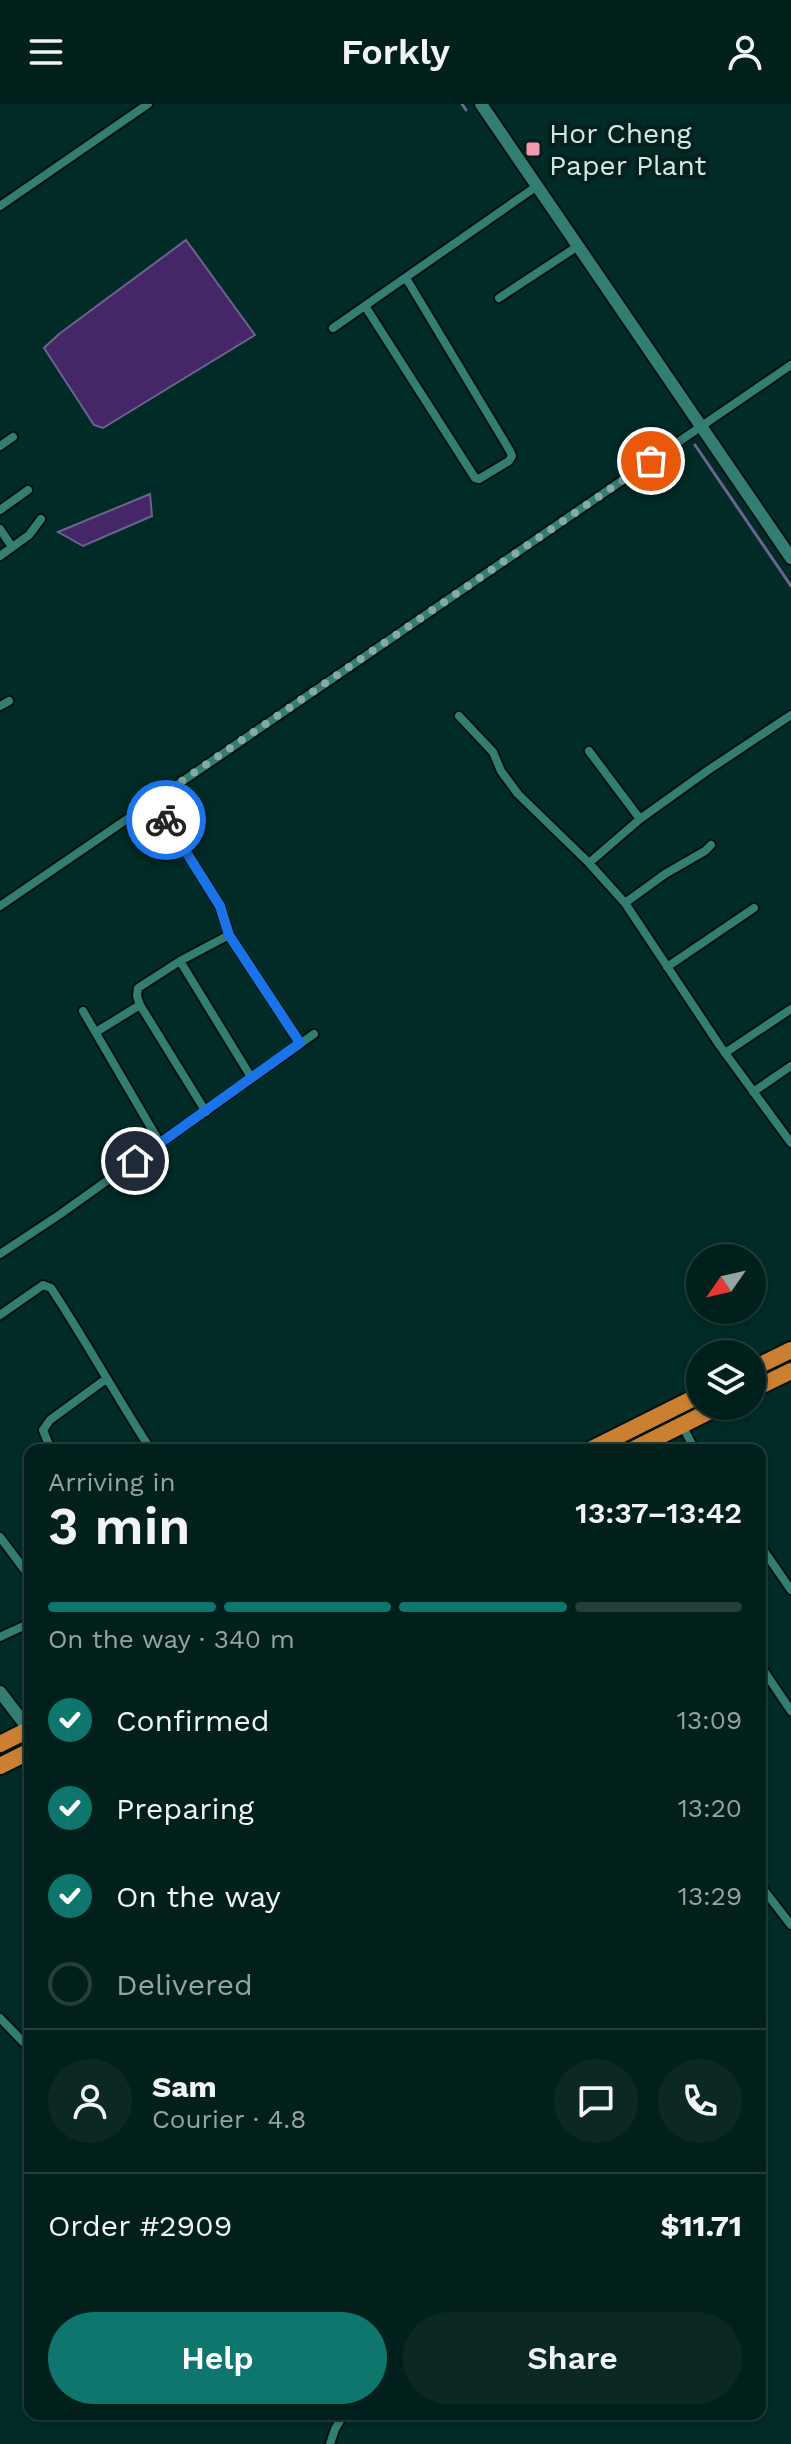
<!DOCTYPE html>
<html lang="en">
<head>
<meta charset="utf-8">
<style>
  body { margin:0; font-family:"Work Sans",sans-serif; background:#0b2825; color:#f1f3f6; height:100vh; display:flex; flex-direction:column; font-size:30px; white-space:nowrap }
  * { box-sizing:border-box; margin:0 }
  p { font-size:26px; color:#96a3a3 }
  .icon { flex:none; width:44px; height:44px; fill:none; stroke:currentColor; stroke-width:2; stroke-linecap:round; stroke-linejoin:round }
  .map { position:relative; flex:1; overflow:hidden }
  .panel { position:absolute; left:24px; top:1340px; width:742px; height:976px; display:flex; flex-direction:column; background:#01201c; border-radius:16px; box-shadow:0 2px 6px #0004,0 0 0 2px #233e3b }
  .panel>* { flex:none }
  .needle { width:52px; rotate:236deg }
  .controls { position:absolute; left:686px; top:1140px; display:grid; gap:16px }
  .controls a { display:grid; place-items:center; width:80px; height:80px; border-radius:50%; background:#01201c; box-shadow:0 2px 6px #0004,0 0 0 2px #233e3b; font-size:40px }
  .pin { position:absolute; display:grid; place-items:center; width:68px; height:68px; color:#fff; margin:-34px; border:4px solid #fff; border-radius:50%; box-shadow:0 2px 8px #0007 }
  .courier { position:absolute; display:grid; place-items:center; width:80px; height:80px; margin:-40px; border:6px solid #1a73e8; border-radius:50%; background:#fff; color:#222; box-shadow:0 2px 10px #0007 }
  .summary em { font-style:normal; font-weight:600 }
  .summary div { display:flex; flex-direction:column-reverse }
  .summary { display:flex; align-items:center; justify-content:space-between; height:136px; padding:0 24px }
  h1 { font-size:52px; font-weight:600; line-height:60px }
  .bar { display:grid; grid-template-columns:repeat(4,1fr); gap:12px 8px; align-content:center; height:96px; padding:0 24px }
  .bar i { height:10px; border-radius:6px; background:#233e3b }
  .bar .current { background:#0f766e }
  .bar p { grid-column:span 4 }
  .line { display:flex; align-items:center; gap:20px; padding:0 24px; border-top:2px solid #233e3b }
  .line div { flex:1 }
  .round { display:grid; place-items:center; flex:none; width:84px; height:84px; border-radius:42px; background:#0b2825 }
  ol { padding:0 24px; list-style:none }
  li { display:flex; align-items:center; gap:24px; height:88px }
  li p { margin-inline-start:auto }
  li .icon { padding:8px; border-radius:50%; background:#0f766e; color:#fff; stroke-width:4 }
  li:last-child { color:#96a3a3 }
  li i { width:44px; height:44px; border:4px solid #233e3b; border-radius:50% }
  .primary-button { display:flex; gap:16px; margin-top:auto; padding:16px 24px }
  .primary-button a { flex:1; height:92px; border-radius:48px; background:#0f766e; color:#fff; font-size:32px; font-weight:600; line-height:92px; text-align:center }
  .primary-button a+a { background:#0b2825; color:#f1f3f6 }
  header { display:flex; justify-content:space-between; align-items:center; height:104px; padding:0 24px; background:#01201c; font-size:36px; font-weight:600 }
  .map>svg:first-child { display:block }
  .water { fill:#452767; stroke:#6d638d; stroke-width:2 }
  .lines { fill:none; stroke-linecap:round; stroke-linejoin:round }
  .stream { stroke:#6d638d; stroke-width:3 }
  .street-casing { stroke:#00120f; stroke-width:12 }
  .secondary-casing { stroke:#00120f; stroke-width:16 }
  .highway-casing { stroke:#00120f; stroke-width:20 }
  .street { stroke:#337e73; stroke-width:8 }
  .secondary { stroke:#337e73; stroke-width:12 }
  .highway { stroke:#ca7f31; stroke-width:16 }
  .done { stroke:#84aaa3; stroke-width:8; stroke-dasharray:0 14.4 }
  .route { stroke:#1a73e8; stroke-width:10 }
  .poi-dot { fill:#f19ab1; stroke:#081f1c; stroke-width:3 }
  .labels { text-anchor:middle; dominant-baseline:central; stroke-width:8; stroke-linejoin:round; paint-order:stroke }
  .poi-label { font-size:28px; fill:#caeee7; stroke:#081f1c; text-anchor:start }
</style>
</head>
<body>
<header><svg class="icon" aria-label="menu" viewBox="0 0 24 24"><path d="M4 6h16M4 12h16M4 18h16"/></svg>Forkly<svg class="icon" aria-label="person" viewBox="0 0 24 24"><circle cx="12" cy="8" r="4"/><path d="M4 21q1-7 8-7t8 7"/></svg></header>
<div class="map">
<svg width="791" height="2340" viewBox="0 0 791 2340">
  <rect width="100%" height="100%" fill="#012b26"/>
  <path class="water" d="M186,136L255,231L103,324L94,321L44,244L59,230Z
    M150,390L152,412L83,442L58,428Z"/>
  <g class="lines">
    <path class="stream" d="M462,0L466,6
      M695,341L791,482"/>
    <defs>
      <path id="street" d="M0,102L148,0
        M499,194L578,142
        M365,202L475,374L479,375L509,357L512,352L510,347L406,174
        M333,224L537,82
        M0,342L13,333
        M0,406L28,386
        M0,425L12,443
        M0,452L29,431L41,415
        M0,602L9,597
        M459,612L493,648L501,667L518,690L589,759L625,799L720,942L791,1039
        M589,647L640,715
        M154,696L220,802L229,831L300,939
        M589,759L640,715L707,667L791,611
        M625,799L665,770L705,747L711,741
        M0,802L791,261
        M180,857L251,973
        M667,863L754,804
        M83,907L160,1039L314,930
        M96,928L140,901
        M725,949L791,905
        M753,988L791,962
        M206,1008L140,901L137,892L138,884L180,857L229,831
        M0,1150L59,1111L160,1039
        M0,1211L43,1181L51,1184C86,1237 116,1292 151,1346
        M682,1321L695,1346
        M51,1346L43,1326L50,1316L106,1275
        M0,1433L30,1473
        M760,1441L791,1486
        M0,1533L30,1519
        M760,1561L791,1607
        M760,1781L791,1821
        M0,1914L30,1945
        M330,2340L335,2325L344,2310"/>
      <path id="secondary" d="M481,0L791,454
        M0,1588L30,1627"/>
      <path id="highway" d="M752,1265L791,1246
        M752,1286L791,1267
        M590,1346L700,1291
        M632,1346L720,1302
        M0,1640L30,1625
        M0,1662L30,1647"/>
    </defs>
    <use href="#street" class="street-casing"/>
    <use href="#secondary" class="secondary-casing"/>
    <use href="#highway" class="highway-casing"/>
    <use href="#street" class="street"/>
    <use href="#secondary" class="secondary"/>
    <use href="#highway" class="highway"/>
  </g>
  <g class="lines">
    <path class="done" d="M166,716L154,696L651,357"/>
    <path class="route" d="M135,1057L300,939L229,831L220,802L166,716"/>
  </g>
  <rect class="poi-dot" x="525" y="37" width="16" height="16" rx="4"/>
  <g class="labels">
    <g class="poi-label">
      <text x="549" y="29">Hor Cheng<tspan x="549" dy="32">Paper Plant</tspan></text>
    </g>
  </g>
</svg>
<div class="controls">
<a><svg class="needle" viewBox="-14 -14 28 28"><path d="M0-13l5 13h-10z" fill="#e53935"/><path d="M0 13l5-13h-10z" fill="#96a3a3"/></svg></a>
<a><svg class="icon" aria-label="layers" viewBox="0 0 24 24"><path d="M12 4l9 5-9 5-9-5zM3 14l9 5 9-5"/></svg></a>
</div>
<div class="pin" style="left:651px;top:357px;background:#ea580c"><svg class="icon" aria-label="bag" viewBox="0 0 24 24"><path d="M5 8h14l-1 12H6zM9 8a3 3 0 0 1 6 0"/></svg></div>
<div class="pin" style="left:135px;top:1057px;background:#1f2937"><svg class="icon" aria-label="home" viewBox="0 0 24 24"><path d="M3 11l9-7 9 7M6 9v11h12V9"/></svg></div>
<div class="courier" style="left:166px;top:716px"><svg class="icon" aria-label="bike" viewBox="0 0 24 24"><circle cx="6" cy="16" r="4"/><circle cx="18" cy="16" r="4"/><path d="M6 16l4-8h5l3 8M10 8l3 8H6M13 5h3"/></svg></div>
<section class="panel">
<div class="summary"><div><h1>3 min</h1><p>Arriving in</p></div><em>13:37–13:42</em></div>
<div class="bar"><i class="current"></i><i class="current"></i><i class="current"></i><i></i><p>On the way · 340 m</p></div>
<ol>
<li><svg class="icon" aria-label="check" viewBox="0 0 24 24"><path d="M5 12l5 5 9-10"/></svg>Confirmed<p>13:09</p></li>
<li><svg class="icon" aria-label="check" viewBox="0 0 24 24"><path d="M5 12l5 5 9-10"/></svg>Preparing<p>13:20</p></li>
<li><svg class="icon" aria-label="check" viewBox="0 0 24 24"><path d="M5 12l5 5 9-10"/></svg>On the way<p>13:29</p></li>
<li><i></i>Delivered</li>
</ol>
<div class="line" style="height:144px"><a class="round"><svg class="icon" aria-label="person" viewBox="0 0 24 24"><circle cx="12" cy="8" r="4"/><path d="M4 21q1-7 8-7t8 7"/></svg></a><div><b>Sam</b><p>Courier · 4.8</p></div><a class="round"><svg class="icon" aria-label="chat" viewBox="0 0 24 24"><path d="M4 5h16v11H9l-5 4z"/></svg></a><a class="round"><svg class="icon" aria-label="phone" viewBox="0 0 24 24"><path d="M5 4h4l2 5-3 2q2 4 5 5l2-3 5 2v4C11 20 4 13 5 4z"/></svg></a></div>
<div class="line" style="height:104px"><div>Order #2909</div><b>$11.71</b></div>
<div class="primary-button"><a>Help</a><a>Share</a></div>
</section>
</div>
</body>
</html>
